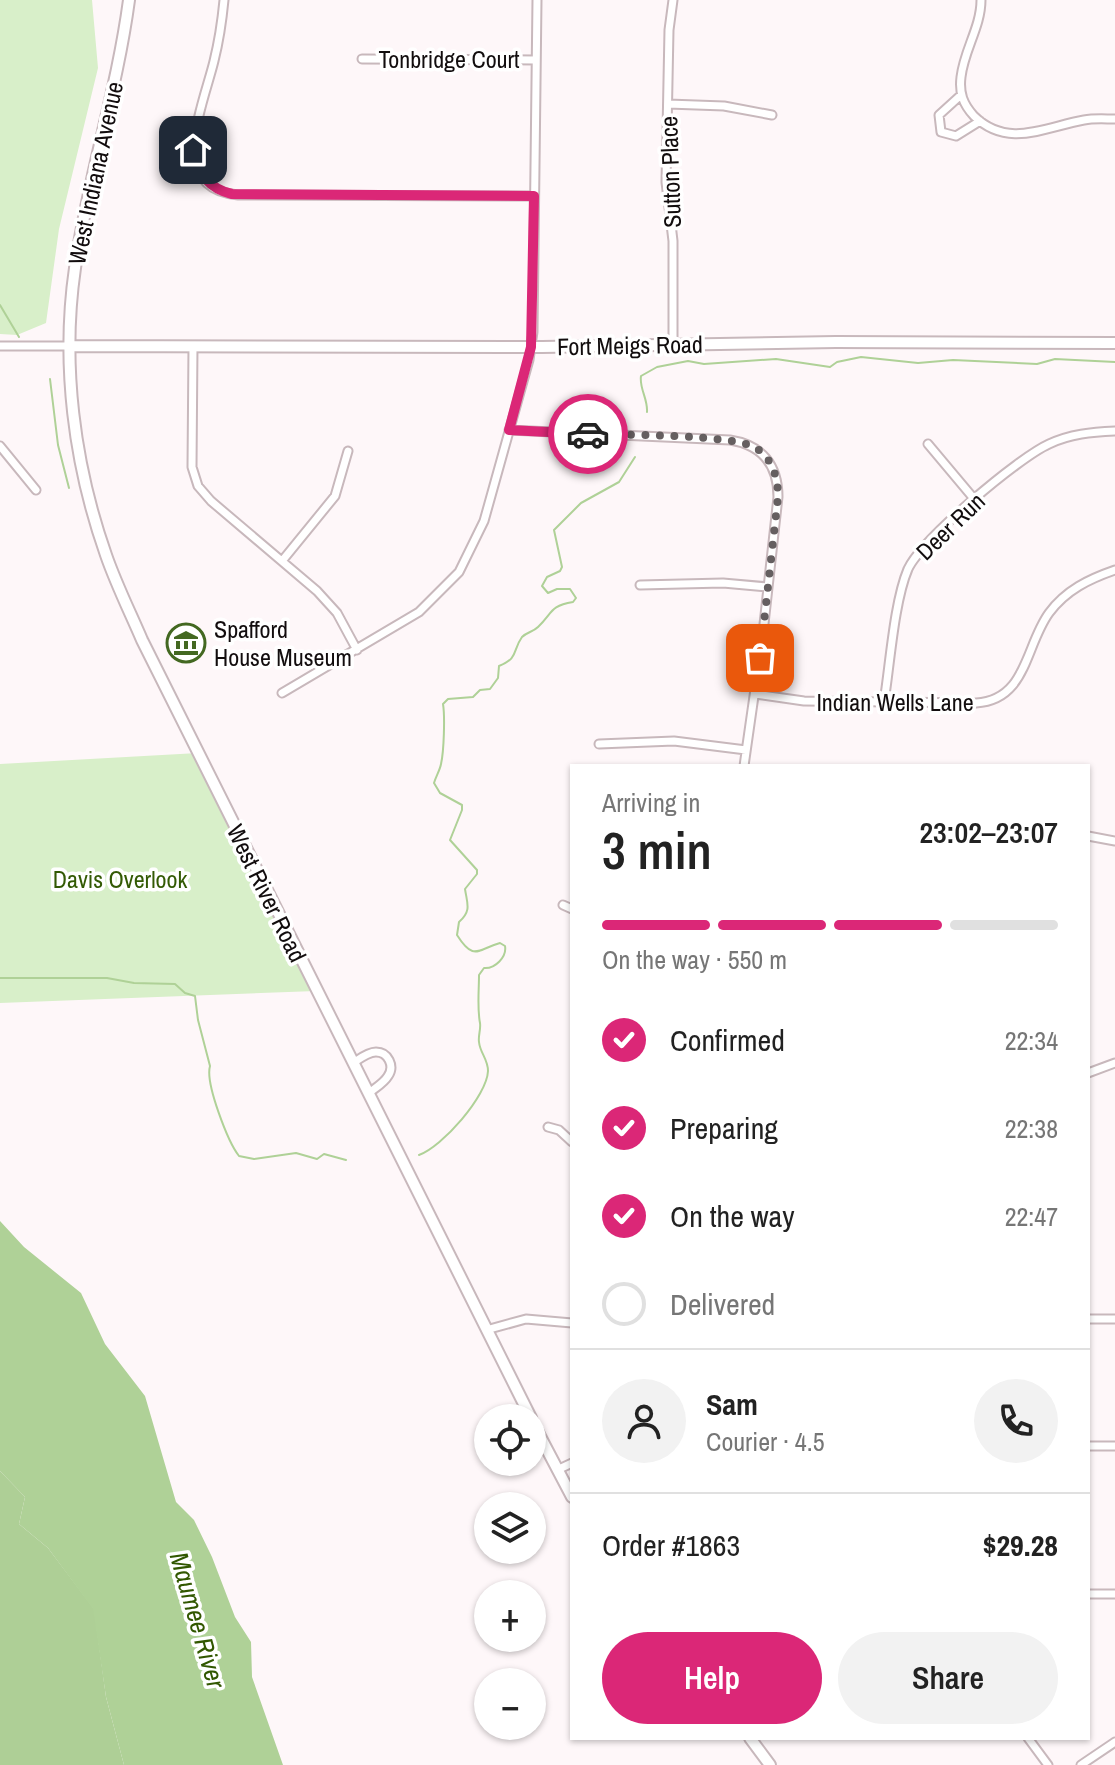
<!DOCTYPE html>
<html lang="en">
<head>
<meta charset="utf-8">
<style>
  body { margin:0; font-family:"Archivo Narrow",sans-serif; background:#f2f2f2; color:#222; height:100vh; display:flex; flex-direction:column; font-size:30px; white-space:nowrap }
  * { box-sizing:border-box; margin:0 }
  p { font-size:26px; color:#767676 }
  .icon { flex:none; width:44px; height:44px; fill:none; stroke:currentColor; stroke-width:2; stroke-linecap:round; stroke-linejoin:round }
  .map { position:relative; flex:1; overflow:hidden }
  .panel { position:absolute; left:570px; top:764px; width:520px; height:976px; display:flex; flex-direction:column; background:#fff; border-radius:0px; box-shadow:0 2px 6px #0004 }
  .panel>* { flex:none }
  .fabs { position:absolute; left:474px; top:1404px; display:grid; gap:16px }
  .fabs a { display:grid; place-items:center; width:72px; height:72px; border-radius:50%; background:#fff; box-shadow:0 2px 6px #0004; font-size:40px }
  .pin { position:absolute; display:grid; place-items:center; width:68px; height:68px; color:#fff; margin:-34px; border-radius:16px; box-shadow:0 4px 12px #0006 }
  .courier { position:absolute; display:grid; place-items:center; width:80px; height:80px; margin:-40px; border:6px solid #db2777; border-radius:50%; background:#fff; color:#222; box-shadow:0 2px 10px #0007 }
  .summary em { font-style:normal; font-weight:600 }
  .summary div { display:flex; flex-direction:column-reverse }
  .summary { display:flex; align-items:center; justify-content:space-between; height:136px; padding:0 32px }
  h1 { font-size:52px; font-weight:600; line-height:60px }
  .bar { display:grid; grid-template-columns:repeat(4,1fr); gap:12px 8px; align-content:center; height:96px; padding:0 32px }
  .bar i { height:10px; border-radius:6px; background:#e0e0e0 }
  .bar .on { background:#db2777 }
  .bar p { grid-column:span 4 }
  .line { display:flex; align-items:center; gap:20px; padding:0 32px; border-top:2px solid #e0e0e0 }
  .line div { flex:1 }
  .round { display:grid; place-items:center; flex:none; width:84px; height:84px; border-radius:42px; background:#f2f2f2 }
  ol { padding:0 32px; list-style:none }
  li { display:flex; align-items:center; gap:24px; height:88px }
  li p { margin-inline-start:auto }
  li .icon { padding:8px; border-radius:50%; background:#db2777; color:#fff; stroke-width:4 }
  li:last-child { color:#767676 }
  li i { width:44px; height:44px; border:4px solid #e0e0e0; border-radius:50% }
  .button { display:flex; gap:16px; margin-top:auto; padding:16px 32px }
  .button a { flex:1; height:92px; border-radius:48px; background:#db2777; color:#fff; font-size:32px; font-weight:600; line-height:92px; text-align:center }
  .button a+a { background:#f2f2f2; color:#222 }
  .map>svg:first-child { display:block }
  .green { fill:#d8efc9 }
  .forest { fill:#aecf96 }
  .water { fill:#afd197 }
  .lines { fill:none; stroke-linecap:round; stroke-linejoin:round }
  .stream { stroke:#afd197; stroke-width:2 }
  .street-casing { stroke:#c8b8bc; stroke-width:11 }
  .secondary-casing { stroke:#c8b8bc; stroke-width:14 }
  .street { stroke:#fff; stroke-width:7 }
  .secondary { stroke:#fff; stroke-width:10 }
  .done { stroke:#655f60; stroke-width:8; stroke-dasharray:0 14.4 }
  .route { stroke:#db2777; stroke-width:10 }
  .labels { text-anchor:middle; dominant-baseline:central; stroke-width:7; stroke-linejoin:round; paint-order:stroke }
  .street-label { font-size:24px; fill:#120d0e; stroke:#fff }
  .poi-label { font-size:24px; fill:#120d0e; stroke:#fff; text-anchor:start }
  .park-label { font-size:24px; fill:#335a04; stroke:#fff }
  .water-label { font-size:26px; font-style:italic; fill:#315700; stroke:#fff }
</style>
</head>
<body>
<div class="map">
<svg width="1115" height="1765" viewBox="0 0 1115 1765">
  <rect width="100%" height="100%" fill="#fef7f9"/>
  <path class="green" d="M0,0H92L98,68L59,229L46,323L17,335L0,334Z
    M198,753L316,991L0,1003V764Z"/>
  <path class="forest" d="M0,1471L25,1497L19,1524L48,1548L94,1609L106,1697L124,1765H0Z"/>
  <path class="water" d="M0,1221L24,1247L81,1293L105,1344L145,1396L176,1502L194,1520L212,1557L235,1617L251,1642L252,1677L283,1765H124L106,1697L93,1609L48,1548L19,1524L25,1497L0,1471Z"/>
  <g class="lines">
    <path class="stream" d="M0,305L19,337
      M50,379L58,445L69,488
      M647,412C648,399 639,388 641,376L657,367L688,361L704,364L776,359L830,367L837,362L861,357L918,363L953,360L1037,364L1055,359L1115,362
      M0,978H107L134,983L175,984L185,993L195,996L198,1020L210,1066C205,1083 228,1142 239,1156L254,1159L296,1153L317,1159L324,1154L346,1160
      M419,1155C442,1147 487,1096 488,1071C488,1059 480,1053 479,1042C478,1036 481,1029 480,1023C477,1008 479,992 479,975L484,968C495,969 507,957 505,946L500,943C478,949 474,962 457,935L459,922C472,911 467,903 465,889L477,874V870L450,840L462,810V805L440,793L434,783C436,776 440,770 441,764C444,751 445,716 443,704L448,699L473,697L480,690L490,689L498,678L499,666C519,658 512,651 522,637C527,632 533,632 538,627C553,613 549,606 573,602L576,598L570,589H557L548,593L542,586L547,577L560,571L562,567L554,530L581,503L619,482L635,457"/>
    <defs>
      <path id="street" d="M224,0C222,21 219,41 214,61C204,103 165,189 238,195L534,196
        M981,0C981,27 964,50 961,77C959,93 963,104 974,116C1008,149 1045,127 1084,120C1094,118 1105,119 1115,119
        M362,59L536,60
        M961,95L939,115L941,132L956,136L980,121
        M668,104L724,106L772,115
        M673,344V241L666,182L669,30L673,0
        M0,346H69
        M193,346L192,467L198,486L211,501L317,591L337,613L357,650
        M509,430L730,440C762,445 778,465 778,497L763,633L744,766
        M928,444L975,500
        M0,446L36,490
        M282,561L335,496L348,451
        M640,585L723,583L768,587
        M282,693L419,612L459,572L484,521L529,360L533,332L537,0
        M755,694L804,701L976,703C1027,700 1025,646 1049,613C1066,590 1089,579 1115,570
        M884,702C890,665 894,602 908,569C922,539 1018,458 1049,444C1070,434 1092,432 1115,431
        M599,744L674,741L746,750
        M1088,836L1115,841
        M563,905L572,909
        M353,1063C359,1059 368,1052 376,1052C388,1052 395,1066 388,1076C384,1083 375,1088 369,1093
        M1088,1073L1115,1063
        M548,1127L559,1130L572,1142
        M1088,1319H1115
        M486,1330L526,1319L572,1323
        M1088,1446H1115
        M557,1470L572,1463
        M1088,1594H1115
        M1028,1738L1048,1765
        M1081,1765L1115,1742"/>
      <path id="secondary" d="M129,0C117,90 88,178 75,268C61,364 74,464 106,555C116,584 130,612 142,640L531,1418
        M69,346L542,347L836,342L1115,343
        M532,1421L572,1497
        M750,1738L770,1765"/>
    </defs>
    <use href="#street" class="street-casing"/>
    <use href="#secondary" class="secondary-casing"/>
    <use href="#street" class="street"/>
    <use href="#secondary" class="secondary"/>
  </g>
  <g class="lines">
    <path class="done" d="M588,434C620,435 734,434 756,448C773,459 778,478 778,497L760,658"/>
    <path class="route" d="M193,150C196,173 210,189 232,194L534,196L531,347L509,430L588,434"/>
  </g>
  <defs>
    <symbol id="museum-ring" viewBox="-11 -11 22 22"><circle r="9.5" fill="#fff" stroke="#436821" stroke-width="1.5"/><path d="M0-6L6-3V-2H-6V-3ZM-5-1h2V3h-2ZM-1-1h2V3h-2ZM3-1h2V3H3ZM-6 4H6V6H-6Z" fill="#436821"/></symbol>
  </defs>
  <g fill-rule="evenodd">
    <use href="#museum-ring" x="164" y="621" width="44" height="44"/>
  </g>
  <g class="labels">
    <g class="street-label">
      <text x="449" y="59">Tonbridge Court</text>
      <text transform="translate(670 172) rotate(-92)">Sutton Place</text>
      <text transform="translate(95 173) rotate(-78)">West Indiana Avenue</text>
      <text transform="translate(630 345) rotate(-1)">Fort Meigs Road</text>
      <text transform="translate(950 526) rotate(-44)">Deer Run</text>
      <text x="895" y="702">Indian Wells Lane</text>
      <text transform="translate(267 893) rotate(64)">West River Road</text>
    </g>
    <g class="poi-label">
      <text x="214" y="629">Spafford<tspan x="214" dy="28">House Museum</tspan></text>
    </g>
    <g class="park-label">
      <text x="120" y="879">Davis Overlook</text>
    </g>
    <g class="water-label">
      <text transform="translate(198 1620) rotate(74)">Maumee River</text>
    </g>
  </g>
</svg>
<div class="fabs">
<a><svg class="icon" aria-label="locate" viewBox="0 0 24 24"><circle cx="12" cy="12" r="6"/><path d="M12 2v4M12 18v4M2 12h4M18 12h4"/></svg></a>
<a><svg class="icon" aria-label="layers" viewBox="0 0 24 24"><path d="M12 4l9 5-9 5-9-5zM3 14l9 5 9-5"/></svg></a>
<a>+</a>
<a>−</a>
</div>
<div class="pin" style="left:760px;top:658px;background:#ea580c"><svg class="icon" aria-label="bag" viewBox="0 0 24 24"><path d="M5 8h14l-1 12H6zM9 8a3 3 0 0 1 6 0"/></svg></div>
<div class="pin" style="left:193px;top:150px;background:#1f2937"><svg class="icon" aria-label="home" viewBox="0 0 24 24"><path d="M3 11l9-7 9 7M6 9v11h12V9"/></svg></div>
<div class="courier" style="left:588px;top:434px"><svg class="icon" aria-label="car" viewBox="0 0 24 24"><path d="M5 17H2v-5l4-1 3-4h7l3 4 3 1v5h-3M9 17h6M6 11h13"/><circle cx="7" cy="17" r="2"/><circle cx="17" cy="17" r="2"/></svg></div>
<section class="panel">
<div class="summary"><div><h1>3 min</h1><p>Arriving in</p></div><em>23:02–23:07</em></div>
<div class="bar"><i class="on"></i><i class="on"></i><i class="on"></i><i></i><p>On the way · 550 m</p></div>
<ol>
<li><svg class="icon" aria-label="check" viewBox="0 0 24 24"><path d="M5 12l5 5 9-10"/></svg>Confirmed<p>22:34</p></li>
<li><svg class="icon" aria-label="check" viewBox="0 0 24 24"><path d="M5 12l5 5 9-10"/></svg>Preparing<p>22:38</p></li>
<li><svg class="icon" aria-label="check" viewBox="0 0 24 24"><path d="M5 12l5 5 9-10"/></svg>On the way<p>22:47</p></li>
<li><i></i>Delivered</li>
</ol>
<div class="line" style="height:144px"><a class="round"><svg class="icon" aria-label="person" viewBox="0 0 24 24"><circle cx="12" cy="8" r="4"/><path d="M4 21q1-7 8-7t8 7"/></svg></a><div><b>Sam</b><p>Courier · 4.5</p></div><a class="round"><svg class="icon" aria-label="phone" viewBox="0 0 24 24"><path d="M5 4h4l2 5-3 2q2 4 5 5l2-3 5 2v4C11 20 4 13 5 4z"/></svg></a></div>
<div class="line" style="height:104px"><div>Order #1863</div><b>$29.28</b></div>
<div class="button"><a>Help</a><a>Share</a></div>
</section>
</div>
</body>
</html>
